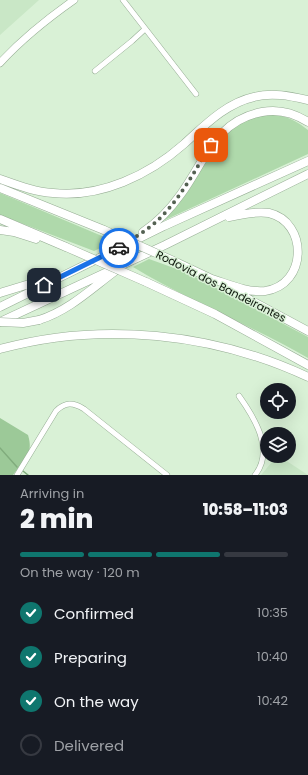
<!DOCTYPE html>
<html lang="en">
<head>
<meta charset="utf-8">
<style>
  body { margin:0; font-family:Poppins,sans-serif; background:#20242c; color:#f1f3f6; height:100vh; display:flex; flex-direction:column; font-size:15px; white-space:nowrap }
  * { box-sizing:border-box; margin:0 }
  p { font-size:13px; color:#9ea1a6 }
  .icon { flex:none; width:22px; height:22px; fill:none; stroke:currentColor; stroke-width:2; stroke-linecap:round; stroke-linejoin:round }
  .map { position:relative; height:475px; overflow:hidden }
  .drawer { display:flex; flex-direction:column; background:#171b24; flex:1 }
  .drawer>* { flex:none }
  .buttons { position:absolute; left:260px; top:383px; display:grid; gap:8px }
  .buttons a { display:grid; place-items:center; width:36px; height:36px; border-radius:50%; background:#171b24; box-shadow:0 4px 16px #0002; font-size:20px }
  .pin { position:absolute; display:grid; place-items:center; width:34px; height:34px; color:#fff; margin:-17px; border-radius:8px; box-shadow:0 2px 6px #0006 }
  .courier { position:absolute; display:grid; place-items:center; width:40px; height:40px; margin:-20px; border:3px solid #1a73e8; border-radius:50%; background:#fff; color:#222; box-shadow:0 1px 5px #0007 }
  .summary em { font-style:normal; font-weight:800 }
  .summary div { display:flex; flex-direction:column-reverse }
  .summary { display:flex; align-items:center; justify-content:space-between; height:68px; padding:0 20px }
  h1 { font-size:26px; font-weight:800; line-height:30px }
  .bar { display:grid; grid-template-columns:repeat(4,1fr); gap:6px 4px; align-content:center; height:48px; padding:0 20px }
  .bar i { height:5px; border-radius:3px; background:#363941 }
  .bar .on { background:#0f766e }
  .bar p { grid-column:span 4 }
  ol { padding:0 20px; list-style:none }
  li { display:flex; align-items:center; gap:12px; height:44px }
  li p { margin-inline-start:auto }
  li .icon { padding:4px; border-radius:50%; background:#0f766e; color:#fff; stroke-width:4 }
  li:last-child { color:#9ea1a6 }
  li i { width:22px; height:22px; border:2px solid #363941; border-radius:50% }
  .map>svg:first-child { display:block }
  .built { fill:#c9e7c6 }
  .green { fill:#afd9ab }
  .forest { fill:#9cc998 }
  .lines { fill:none; stroke-linecap:round; stroke-linejoin:round }
  .stream { stroke:#81ac7d; stroke-width:1.5 }
  .minor-casing { stroke:#96ad94; stroke-width:6 }
  .major-casing { stroke:#96ad94; stroke-width:8 }
  .highway-casing { stroke:#96ad94; stroke-width:9 }
  .minor { stroke:#fff; stroke-width:5 }
  .major { stroke:#fff; stroke-width:7 }
  .highway { stroke:#fff; stroke-width:8 }
  .highway-bridge-casing { stroke:#96ad94; stroke-width:9; stroke-linecap:butt }
  .highway-bridge { stroke:#fff; stroke-width:8 }
  .done { stroke:#546152; stroke-width:4; stroke-dasharray:0 7.2 }
  .route { stroke:#1a73e8; stroke-width:5 }
  .labels { text-anchor:middle; dominant-baseline:central; stroke-width:3; stroke-linejoin:round; paint-order:stroke }
  .street-label { font-size:11px; fill:#0c140b; stroke:#d9f1d6 }
</style>
</head>
<body>
<div class="map">
<svg width="308" height="475" viewBox="0 0 308 475">
  <rect width="100%" height="100%" fill="#d9f1d6"/>
  <path class="built" d="M0,0H39L0,35Z
    M277,456H279L308,475H261Z"/>
  <path class="green" d="M254,114C279,115 288,114 308,130V154L154,225L220,135Z
    M0,193L102,236L111,243L94,251L0,215Z
    M149,259L188,273L308,337V358C251,325 189,301 133,267Z"/>
  <path class="forest" d="M0,418L28,435C34,455 24,460 13,475H0Z"/>
  <g class="lines">
    <path class="stream" d="M0,448L17,467
      M23,471L28,475"/>
    <defs>
      <path id="minor" d="M123,0L196,94
        M95,71L132,41L145,29
        M239,396C254,417 275,450 255,475
        M17,475L56,411C65,402 73,402 84,409L167,475"/>
      <path id="major" d="M0,63C22,39 47,19 74,0"/>
      <path id="highway" d="M0,179C17,185 35,192 53,193C101,198 149,175 184,144C204,126 226,103 254,97C272,92 290,96 308,100
        M0,188L104,230
        M0,219L66,247
        M0,230L14,232L36,239
        M143,232C158,222 171,208 181,194C205,161 216,120 262,112C278,109 294,113 308,122
        M176,262L212,279
        M209,278C226,283 247,293 265,291C308,285 308,222 269,213C256,211 242,214 229,217
        M146,282L215,314L308,365
        M226,287L308,331
        M0,293L49,278
        M0,307L164,226L308,161
        M39,320C68,311 90,290 114,272
        M0,322L165,245L308,174
        M0,349C101,321 214,333 308,377"/>
    </defs>
    <use href="#minor" class="minor-casing"/>
    <use href="#major" class="major-casing"/>
    <use href="#highway" class="highway-casing"/>
    <use href="#minor" class="minor"/>
    <use href="#major" class="major"/>
    <use href="#highway" class="highway"/>
    <defs>
      <path id="highway-bridge" d="M104,230L176,262
        M66,247L146,282
        M0,322L23,323L39,320"/>
    </defs>
    <use href="#highway-bridge" class="highway-bridge-casing"/>
    <use href="#highway-bridge" class="highway-bridge"/>
  </g>
  <g class="lines">
    <path class="done" d="M119,248C133,238 149,230 161,217C182,196 195,170 211,145"/>
    <path class="route" d="M44,285L119,248"/>
  </g>
  <g class="labels">
    <g class="street-label">
      <text transform="translate(221 286) rotate(27)">Rodovia dos Bandeirantes</text>
    </g>
  </g>
</svg>
<div class="buttons">
<a><svg class="icon" aria-label="locate" viewBox="0 0 24 24"><circle cx="12" cy="12" r="6"/><path d="M12 2v4M12 18v4M2 12h4M18 12h4"/></svg></a>
<a><svg class="icon" aria-label="layers" viewBox="0 0 24 24"><path d="M12 4l9 5-9 5-9-5zM3 14l9 5 9-5"/></svg></a>
</div>
<div class="pin" style="left:211px;top:145px;background:#ea580c"><svg class="icon" aria-label="bag" viewBox="0 0 24 24"><path d="M5 8h14l-1 12H6zM9 8a3 3 0 0 1 6 0"/></svg></div>
<div class="pin" style="left:44px;top:285px;background:#1f2937"><svg class="icon" aria-label="home" viewBox="0 0 24 24"><path d="M3 11l9-7 9 7M6 9v11h12V9"/></svg></div>
<div class="courier" style="left:119px;top:248px"><svg class="icon" aria-label="car" viewBox="0 0 24 24"><path d="M5 17H2v-5l4-1 3-4h7l3 4 3 1v5h-3M9 17h6M6 11h13"/><circle cx="7" cy="17" r="2"/><circle cx="17" cy="17" r="2"/></svg></div>
</div>
<section class="drawer">
<div class="summary"><div><h1>2 min</h1><p>Arriving in</p></div><em>10:58–11:03</em></div>
<div class="bar"><i class="on"></i><i class="on"></i><i class="on"></i><i></i><p>On the way · 120 m</p></div>
<ol>
<li><svg class="icon" aria-label="check" viewBox="0 0 24 24"><path d="M5 12l5 5 9-10"/></svg>Confirmed<p>10:35</p></li>
<li><svg class="icon" aria-label="check" viewBox="0 0 24 24"><path d="M5 12l5 5 9-10"/></svg>Preparing<p>10:40</p></li>
<li><svg class="icon" aria-label="check" viewBox="0 0 24 24"><path d="M5 12l5 5 9-10"/></svg>On the way<p>10:42</p></li>
<li><i></i>Delivered</li>
</ol>
</section>
</body>
</html>
